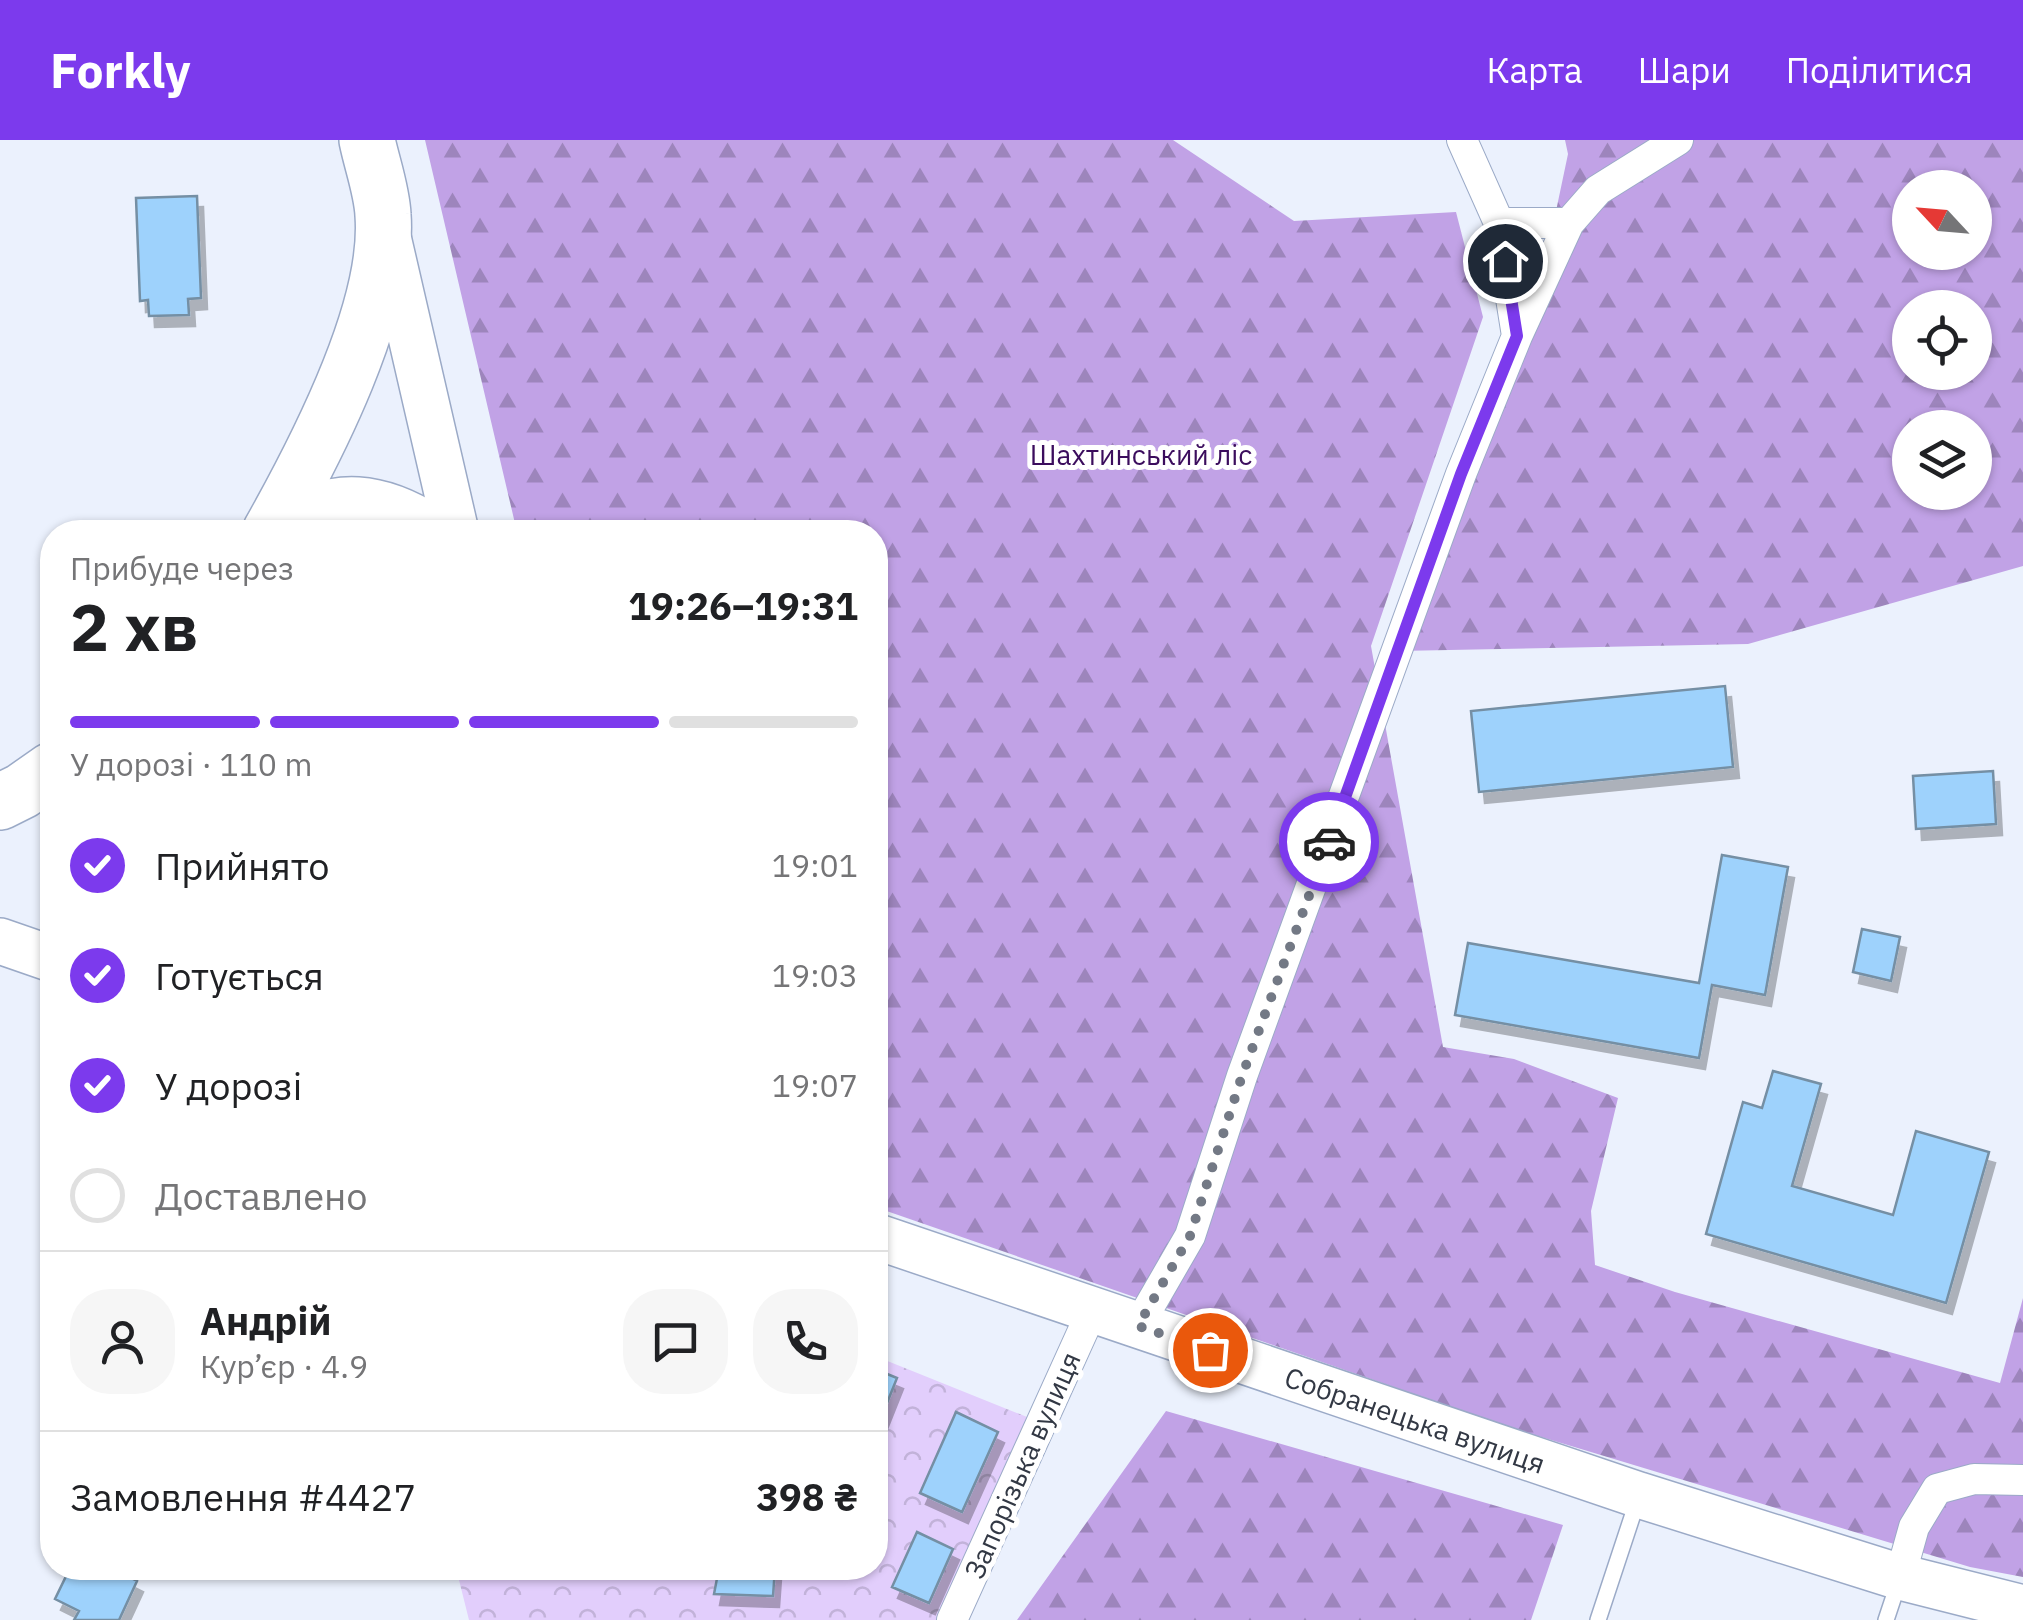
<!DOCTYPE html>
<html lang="uk">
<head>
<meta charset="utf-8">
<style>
  body { margin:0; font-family:"IBM Plex Sans",sans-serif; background:#f6f6f6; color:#202124; height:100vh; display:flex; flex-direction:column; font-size:38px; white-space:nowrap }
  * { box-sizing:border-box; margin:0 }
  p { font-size:32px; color:#757577 }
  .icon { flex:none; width:55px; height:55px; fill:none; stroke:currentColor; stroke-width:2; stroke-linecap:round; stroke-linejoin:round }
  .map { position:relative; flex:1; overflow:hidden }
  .sheet { position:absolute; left:40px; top:380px; width:848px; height:1060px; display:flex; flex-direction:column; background:#fff; border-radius:40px; box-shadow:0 2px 8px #0004 }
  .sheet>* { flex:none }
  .needle { width:65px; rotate:296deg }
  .buttons { position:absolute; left:1892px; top:30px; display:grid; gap:20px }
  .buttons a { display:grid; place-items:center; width:100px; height:100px; border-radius:50%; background:#fff; box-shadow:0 2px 8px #0004; font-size:50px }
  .pin { position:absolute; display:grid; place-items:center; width:85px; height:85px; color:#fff; margin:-42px; border:5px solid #fff; border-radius:50%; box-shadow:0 2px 10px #0007 }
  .courier { position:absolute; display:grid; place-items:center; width:100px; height:100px; margin:-50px; border:8px solid #7c3aed; border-radius:50%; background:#fff; color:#222; box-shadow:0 2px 12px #0007 }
  .overview em { font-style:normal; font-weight:700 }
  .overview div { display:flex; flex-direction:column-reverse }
  .overview { display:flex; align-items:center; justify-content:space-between; height:170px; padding:0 30px }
  h1 { font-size:65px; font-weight:700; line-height:75px }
  .bar { display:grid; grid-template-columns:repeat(4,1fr); gap:15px 10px; align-content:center; height:120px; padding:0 30px }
  .bar i { height:12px; border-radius:8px; background:#e0e0e0 }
  .bar .on { background:#7c3aed }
  .bar p { grid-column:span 4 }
  .line { display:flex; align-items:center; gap:25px; padding:0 30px; border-top:2px solid #e0e0e0 }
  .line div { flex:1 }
  .round { display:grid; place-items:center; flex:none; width:105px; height:105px; border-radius:40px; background:#f6f6f6 }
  ol { padding:0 30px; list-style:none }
  li { display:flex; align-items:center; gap:30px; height:110px }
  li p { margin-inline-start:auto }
  li .icon { padding:10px; border-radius:50%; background:#7c3aed; color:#fff; stroke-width:4 }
  li:last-child { color:#757577 }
  li i { width:55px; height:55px; border:5px solid #e0e0e0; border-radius:50% }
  header { display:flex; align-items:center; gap:60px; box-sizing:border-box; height:140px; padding:0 50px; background:#7c3aed; color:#fff }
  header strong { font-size:48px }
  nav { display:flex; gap:55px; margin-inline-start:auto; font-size:35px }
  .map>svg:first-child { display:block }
  .forest { fill:url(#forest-firs); fill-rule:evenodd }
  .park { fill:url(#park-crowns) }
  .building { fill:#9ed2fc; stroke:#748fa4; stroke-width:2.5; filter:url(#shadow) }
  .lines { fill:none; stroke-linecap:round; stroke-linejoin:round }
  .lane-casing { stroke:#9baac7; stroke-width:18 }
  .street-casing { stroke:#9baac7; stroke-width:32 }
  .secondary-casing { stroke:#9baac7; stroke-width:48 }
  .highway-casing { stroke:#9baac7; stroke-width:58 }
  .lane { stroke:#fff; stroke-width:15 }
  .street { stroke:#fff; stroke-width:30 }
  .secondary { stroke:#fff; stroke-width:45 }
  .highway { stroke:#fff; stroke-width:55 }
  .done { stroke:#737985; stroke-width:10; stroke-dasharray:0 18 }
  .route { stroke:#7c3aed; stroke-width:12 }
  .labels { text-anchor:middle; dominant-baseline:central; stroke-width:10; stroke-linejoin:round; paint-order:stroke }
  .park-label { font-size:28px; fill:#3b0d5d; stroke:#fff }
  .street-label { font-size:28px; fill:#323844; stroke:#fff }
</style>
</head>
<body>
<header>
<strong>Forkly</strong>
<nav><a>Карта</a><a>Шари</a><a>Поділитися</a></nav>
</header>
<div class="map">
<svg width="2023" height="1480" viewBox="0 0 2023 1480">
  <defs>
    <pattern id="forest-firs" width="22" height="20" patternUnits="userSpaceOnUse" patternTransform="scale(2.5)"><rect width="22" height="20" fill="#c1a2e6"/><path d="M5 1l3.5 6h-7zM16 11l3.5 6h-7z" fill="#9d85bc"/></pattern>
    <pattern id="park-crowns" width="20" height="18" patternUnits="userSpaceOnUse" patternTransform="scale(2.5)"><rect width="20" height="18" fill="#e2cefc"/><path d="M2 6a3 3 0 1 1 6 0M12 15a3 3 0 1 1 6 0" fill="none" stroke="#c2b2d9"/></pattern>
    <filter id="shadow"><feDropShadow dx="6" dy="11" stdDeviation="0" flood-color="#0004"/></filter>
  </defs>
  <rect width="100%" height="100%" fill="#ebf1fd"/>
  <path class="forest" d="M425,0H1173L1294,81L1456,72L1483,177L1371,506L1443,907L1514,919L1618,958L1591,1071L1595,1125L1675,1152L2000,1243L2023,1158V1437L1970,1427L1515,1289L875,1067V392H517Z
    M1565,0H2023V426L1748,504L1398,511L1527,209L1568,14ZM1910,48H1975V112H1910ZM1910,168H1975V232H1910ZM1910,288H1975V352H1910Z
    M1166,1271L1563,1385L1531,1480H1017Z"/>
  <path class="park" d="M875,1216L1027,1277L936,1480H469L456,1428H875Z"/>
  <path class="building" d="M197,56L201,158L188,159L189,175L149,176L148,160L140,161L136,58Z
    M1725,546L1733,627L1479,652L1471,571Z
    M1993,631L1996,684L1916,689L1913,636Z
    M1722,715L1788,727L1765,855L1712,845L1699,918L1455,875L1468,803L1699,843Z
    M1862,789L1900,797L1891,841L1853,832Z
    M1773,931L1821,944L1792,1046L1893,1075L1916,991L1989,1012L1946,1163L1706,1094L1743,962L1762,968Z
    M875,1229L897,1238L875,1293Z
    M956,1272L998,1292L962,1372L920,1353Z
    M917,1392L953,1409L929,1463L892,1447Z
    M70,1428H124L121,1433L137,1441L119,1480H74L79,1471L55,1459Z
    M719,1428H775L773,1456L714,1454Z"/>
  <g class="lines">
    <defs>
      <path id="lane" d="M1598,1480L1638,1359
        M1886,1480L1899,1441"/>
      <path id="street" d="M1499,83H1569
        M1517,196L1569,83L1598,50L1678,0
        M1138,1186L1190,1096L1242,936L1461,334L1517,196L1499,83L1462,0
        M1900,1437L1914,1387L1937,1349L1974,1339L2023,1340
        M952,1480L1092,1171"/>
      <path id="secondary" d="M388,97L456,392
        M0,801L52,819
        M875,1096L1639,1355L1900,1437L2023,1468"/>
      <path id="highway" d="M270,392C315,312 390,169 383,75C382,51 372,24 367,0
        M287,392C332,350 383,362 430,392
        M0,662L22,651L52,630"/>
    </defs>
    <use href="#lane" class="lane-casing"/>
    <use href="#street" class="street-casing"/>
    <use href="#secondary" class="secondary-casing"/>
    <use href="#highway" class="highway-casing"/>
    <use href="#lane" class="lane"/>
    <use href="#street" class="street"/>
    <use href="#secondary" class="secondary"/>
    <use href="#highway" class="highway"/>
  </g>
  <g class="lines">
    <path class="done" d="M1210,1210L1138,1186L1190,1096L1242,936L1329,702"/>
    <path class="route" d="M1329,702L1461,334L1517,196L1505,121"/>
  </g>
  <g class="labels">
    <g class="park-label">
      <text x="1141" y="314">Шахтинський ліс</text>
    </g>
    <g class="street-label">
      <text transform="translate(1415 1280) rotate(19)">Собранецька вулиця</text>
      <text transform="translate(1022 1325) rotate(-66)">Запорізька вулиця</text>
    </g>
  </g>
</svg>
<div class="buttons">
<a><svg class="needle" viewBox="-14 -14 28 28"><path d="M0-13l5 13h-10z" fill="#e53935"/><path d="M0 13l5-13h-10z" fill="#757577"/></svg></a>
<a><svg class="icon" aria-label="locate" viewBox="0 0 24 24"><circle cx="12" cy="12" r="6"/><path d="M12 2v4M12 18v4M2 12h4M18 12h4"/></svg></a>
<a><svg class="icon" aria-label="layers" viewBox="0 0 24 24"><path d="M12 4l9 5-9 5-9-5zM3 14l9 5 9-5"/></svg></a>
</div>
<div class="pin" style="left:1210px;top:1210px;background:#ea580c"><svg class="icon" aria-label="bag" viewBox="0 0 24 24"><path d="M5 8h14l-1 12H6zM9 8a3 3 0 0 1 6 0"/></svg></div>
<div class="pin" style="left:1505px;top:121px;background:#1f2937"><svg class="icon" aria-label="home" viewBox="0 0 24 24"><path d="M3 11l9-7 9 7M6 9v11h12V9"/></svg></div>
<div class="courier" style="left:1329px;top:702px"><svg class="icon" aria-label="car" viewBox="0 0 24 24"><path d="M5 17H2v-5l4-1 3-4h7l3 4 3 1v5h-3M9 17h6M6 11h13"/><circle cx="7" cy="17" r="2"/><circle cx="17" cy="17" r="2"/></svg></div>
<section class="sheet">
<div class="overview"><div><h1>2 хв</h1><p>Прибуде через</p></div><em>19:26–19:31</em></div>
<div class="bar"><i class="on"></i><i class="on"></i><i class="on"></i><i></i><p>У дорозі · 110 m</p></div>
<ol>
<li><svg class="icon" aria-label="check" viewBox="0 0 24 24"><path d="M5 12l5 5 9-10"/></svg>Прийнято<p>19:01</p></li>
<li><svg class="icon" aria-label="check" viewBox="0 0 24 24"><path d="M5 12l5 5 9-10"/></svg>Готується<p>19:03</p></li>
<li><svg class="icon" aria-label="check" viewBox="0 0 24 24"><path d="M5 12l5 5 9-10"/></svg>У дорозі<p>19:07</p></li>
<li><i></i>Доставлено</li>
</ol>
<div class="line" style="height:180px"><a class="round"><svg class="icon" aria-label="person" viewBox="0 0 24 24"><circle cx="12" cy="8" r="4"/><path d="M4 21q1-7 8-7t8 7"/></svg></a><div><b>Андрій</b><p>Кур’єр · 4.9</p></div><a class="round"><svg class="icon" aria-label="chat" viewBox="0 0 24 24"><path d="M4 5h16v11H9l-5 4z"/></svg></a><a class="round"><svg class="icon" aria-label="phone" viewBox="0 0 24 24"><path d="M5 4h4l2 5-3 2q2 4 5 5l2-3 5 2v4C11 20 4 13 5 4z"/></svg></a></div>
<div class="line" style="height:130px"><div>Замовлення #4427</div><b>398 ₴</b></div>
</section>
</div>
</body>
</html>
